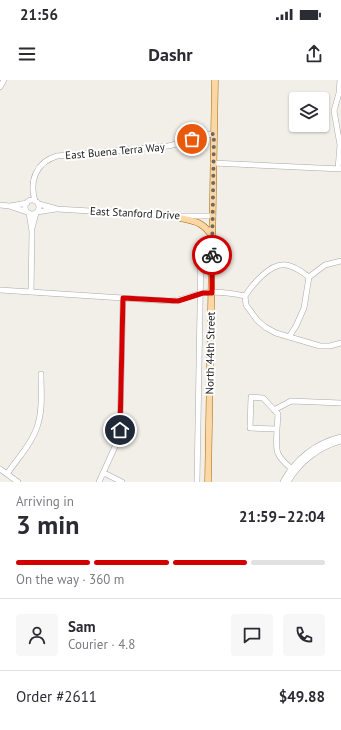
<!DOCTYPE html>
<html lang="en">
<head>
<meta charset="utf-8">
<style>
  body { margin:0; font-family:"PT Sans",sans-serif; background:#f7f7f7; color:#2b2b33; height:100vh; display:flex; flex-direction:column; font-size:15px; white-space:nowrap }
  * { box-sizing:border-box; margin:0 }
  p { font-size:13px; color:#7c7c81 }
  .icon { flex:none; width:22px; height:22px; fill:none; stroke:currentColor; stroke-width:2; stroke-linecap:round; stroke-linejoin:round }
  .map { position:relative; height:402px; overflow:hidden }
  .drawer { display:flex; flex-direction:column; background:#fff; flex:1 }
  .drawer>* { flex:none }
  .fabs { position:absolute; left:289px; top:12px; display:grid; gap:8px }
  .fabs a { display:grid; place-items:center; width:40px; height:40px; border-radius:4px; background:#fff; box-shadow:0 1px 3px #0004; font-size:20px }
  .pin { position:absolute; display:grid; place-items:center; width:34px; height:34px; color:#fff; margin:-17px; border:2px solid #fff; border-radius:50%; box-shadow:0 1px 4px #0007 }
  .courier { position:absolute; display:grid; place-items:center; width:40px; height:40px; margin:-20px; border:3px solid #d40000; border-radius:50%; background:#fff; color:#222; box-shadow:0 1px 5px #0007 }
  .summary em { font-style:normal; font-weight:600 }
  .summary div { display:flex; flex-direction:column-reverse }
  .summary { display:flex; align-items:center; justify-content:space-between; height:68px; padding:0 16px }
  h1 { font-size:26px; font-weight:600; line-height:30px }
  .bar { display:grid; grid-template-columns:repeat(4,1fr); gap:6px 4px; align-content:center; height:48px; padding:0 16px }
  .bar i { height:5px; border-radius:3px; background:#e1e1e2 }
  .bar .selected { background:#d40000 }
  .bar p { grid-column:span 4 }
  .line { display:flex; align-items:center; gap:10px; padding:0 16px; border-top:1px solid #e1e1e2 }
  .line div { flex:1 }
  .round { display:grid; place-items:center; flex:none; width:42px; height:42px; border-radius:4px; background:#f7f7f7 }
  .status { display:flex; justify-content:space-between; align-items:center; height:28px; padding:0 20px; background:#fff; direction:ltr }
  .status svg { height:11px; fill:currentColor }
  header { display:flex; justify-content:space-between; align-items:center; height:52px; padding:0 16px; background:#fff; font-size:18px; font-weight:600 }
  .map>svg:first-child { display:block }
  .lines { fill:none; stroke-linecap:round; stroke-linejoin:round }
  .minor-casing { stroke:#a9a9a9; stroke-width:6 }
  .major-casing { stroke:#a06b00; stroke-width:7 }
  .minor { stroke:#fff; stroke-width:5 }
  .major { stroke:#fcd6a4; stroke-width:6 }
  .done { stroke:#6b6a68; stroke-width:4; stroke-dasharray:0 7.2 }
  .route { stroke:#d40000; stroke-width:5 }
  .labels { text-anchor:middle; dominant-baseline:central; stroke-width:4; stroke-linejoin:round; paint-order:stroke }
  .street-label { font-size:11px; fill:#222; stroke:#fff }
</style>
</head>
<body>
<div class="status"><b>21:56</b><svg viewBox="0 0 49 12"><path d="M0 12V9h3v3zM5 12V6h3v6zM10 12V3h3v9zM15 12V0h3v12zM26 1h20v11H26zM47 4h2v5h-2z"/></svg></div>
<header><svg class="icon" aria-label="menu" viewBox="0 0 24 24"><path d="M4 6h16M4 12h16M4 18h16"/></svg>Dashr<svg class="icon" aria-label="share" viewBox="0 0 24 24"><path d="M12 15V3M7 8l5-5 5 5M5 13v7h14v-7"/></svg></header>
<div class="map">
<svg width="341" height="402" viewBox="0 0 341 402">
  <rect width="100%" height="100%" fill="#f2efe9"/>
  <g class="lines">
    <defs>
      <path id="minor" d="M0,7L4,0
        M213,83L341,89
        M338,89L340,65L334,31L339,13L340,0
        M25 127a7 7 0 1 1 14 0a7 7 0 1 1-14 0Z
        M35,121C29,101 36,82 57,76L168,66C184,63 198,54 214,54
        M39,124L57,129L173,136H213
        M0,125L9,126L27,132
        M10,126L27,123
        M37,132L56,129
        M29,133L32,151L31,212
        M32,148L36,133
        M0,210L169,221C182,221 191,215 203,213C217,211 232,213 245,216
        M245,216L246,225L257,240L265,247L276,253L320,266H330L341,263
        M245,216C253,204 270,183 286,185C295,186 302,192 309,197L325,185L341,181
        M289,257L296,246L304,228L309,197
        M251,317L263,318L278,334L277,349L250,348Z
        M274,330L291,321L341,323
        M277,349C276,371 274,374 292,389
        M0,389L18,402
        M104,393L122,402
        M7,394C18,378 33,362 38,344C43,328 41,310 41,294
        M99,402L118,360L120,350L123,218
        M197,402L201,171
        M283,402C295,379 316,363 341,357
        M288,402C299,382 319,367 341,361"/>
      <path id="major" d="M173,136C191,142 200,138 212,156
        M208,402L215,0"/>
    </defs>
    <use href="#minor" class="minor-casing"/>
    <use href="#major" class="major-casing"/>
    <use href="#minor" class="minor"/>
    <use href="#major" class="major"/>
  </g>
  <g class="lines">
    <path class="done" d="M192,59L205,54H214L212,175"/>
    <path class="route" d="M120,350L123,218L178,221L203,213H212V175"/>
  </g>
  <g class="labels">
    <g class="street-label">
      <text transform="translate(115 71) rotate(-5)">East Buena Terra Way</text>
      <text transform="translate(135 133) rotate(3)">East Stanford Drive</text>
      <text transform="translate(210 273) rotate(-89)">North 44th Street</text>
    </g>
  </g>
</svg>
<div class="fabs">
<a><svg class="icon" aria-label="layers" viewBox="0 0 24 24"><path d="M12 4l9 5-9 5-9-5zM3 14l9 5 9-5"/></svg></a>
</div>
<div class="pin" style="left:192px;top:59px;background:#ea580c"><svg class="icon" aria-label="bag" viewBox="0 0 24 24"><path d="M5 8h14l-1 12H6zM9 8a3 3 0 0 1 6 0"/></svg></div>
<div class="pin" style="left:120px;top:350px;background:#1f2937"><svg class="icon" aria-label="home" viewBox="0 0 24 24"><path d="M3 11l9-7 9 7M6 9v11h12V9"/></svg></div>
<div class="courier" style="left:212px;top:175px"><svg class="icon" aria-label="bike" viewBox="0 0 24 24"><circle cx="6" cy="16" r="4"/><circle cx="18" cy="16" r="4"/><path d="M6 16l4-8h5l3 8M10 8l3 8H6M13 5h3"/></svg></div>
</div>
<section class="drawer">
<div class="summary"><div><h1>3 min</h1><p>Arriving in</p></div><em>21:59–22:04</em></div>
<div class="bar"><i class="selected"></i><i class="selected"></i><i class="selected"></i><i></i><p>On the way · 360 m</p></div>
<div class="line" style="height:72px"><a class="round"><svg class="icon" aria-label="person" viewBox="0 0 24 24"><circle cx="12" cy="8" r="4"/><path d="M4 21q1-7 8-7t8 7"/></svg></a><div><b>Sam</b><p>Courier · 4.8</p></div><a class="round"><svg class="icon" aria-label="chat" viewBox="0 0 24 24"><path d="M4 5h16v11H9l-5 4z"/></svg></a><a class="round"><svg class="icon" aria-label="phone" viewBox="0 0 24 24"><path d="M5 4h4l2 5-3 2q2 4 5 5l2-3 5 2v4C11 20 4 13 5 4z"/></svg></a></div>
<div class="line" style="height:52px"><div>Order #2611</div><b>$49.88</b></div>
</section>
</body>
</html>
